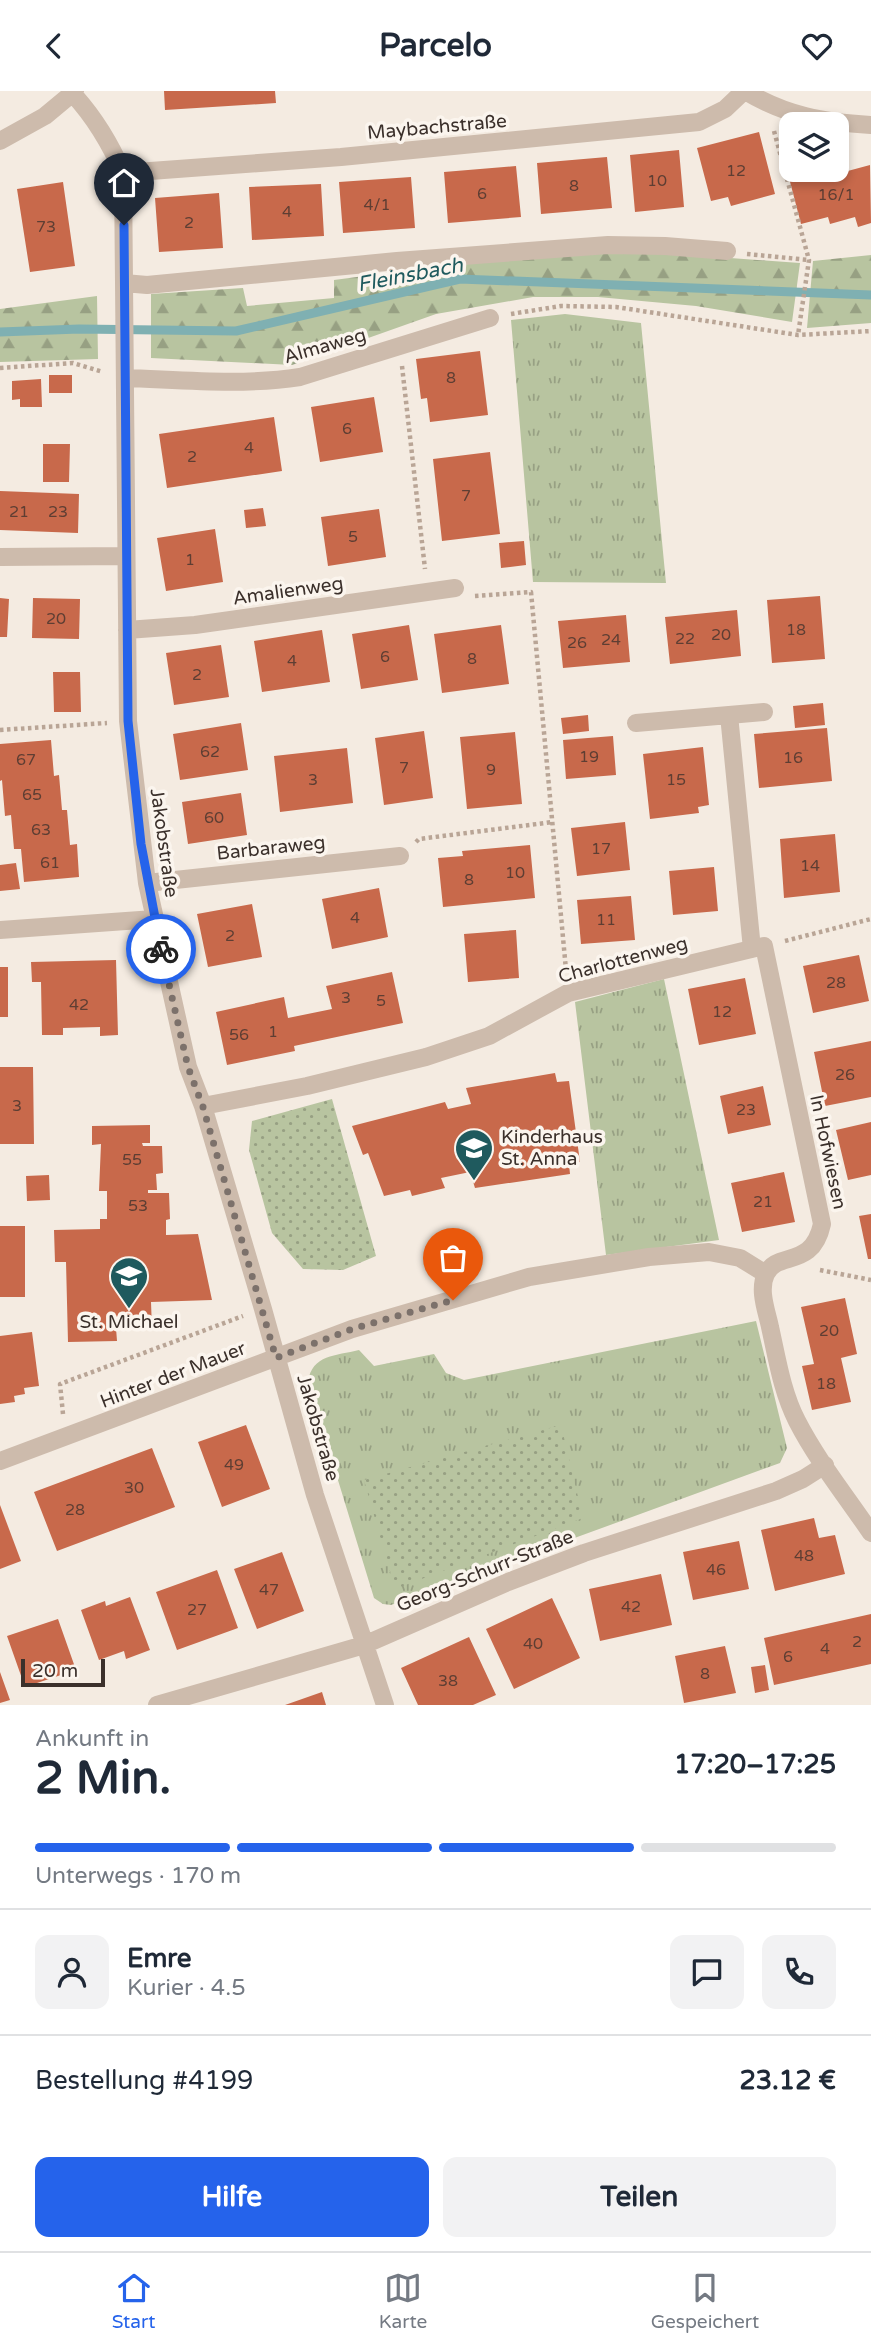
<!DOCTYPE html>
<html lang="de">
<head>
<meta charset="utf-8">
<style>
  body { margin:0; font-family:"Varela Round",sans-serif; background:#f2f2f3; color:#1f2937; height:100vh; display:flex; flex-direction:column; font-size:26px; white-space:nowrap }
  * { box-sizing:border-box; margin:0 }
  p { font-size:23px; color:#747a83 }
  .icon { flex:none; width:38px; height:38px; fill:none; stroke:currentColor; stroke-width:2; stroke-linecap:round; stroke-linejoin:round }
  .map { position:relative; height:1614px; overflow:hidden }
  .sheet { display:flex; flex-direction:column; background:#fff; flex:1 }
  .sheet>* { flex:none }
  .controls { position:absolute; left:779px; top:21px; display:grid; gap:14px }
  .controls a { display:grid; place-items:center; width:70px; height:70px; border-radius:14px; background:#fff; box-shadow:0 4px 10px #0003; font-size:35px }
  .scale { position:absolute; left:21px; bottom:18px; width:84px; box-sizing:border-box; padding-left:7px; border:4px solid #3b302b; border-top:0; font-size:19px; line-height:24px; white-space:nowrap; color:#3b302b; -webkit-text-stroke:5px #fbf5ee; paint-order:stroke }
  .pin { position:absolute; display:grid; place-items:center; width:60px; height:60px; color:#fff; margin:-72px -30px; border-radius:50% 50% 50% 0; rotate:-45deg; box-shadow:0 0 7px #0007 }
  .pin .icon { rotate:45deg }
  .courier { position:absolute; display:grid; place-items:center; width:70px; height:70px; margin:-35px; border:5px solid #2563eb; border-radius:50%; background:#fff; color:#222; box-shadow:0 2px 9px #0007 }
  .head em { font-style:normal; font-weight:700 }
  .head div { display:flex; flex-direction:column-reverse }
  .head { display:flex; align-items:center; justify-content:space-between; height:119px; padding:0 35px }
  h1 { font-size:46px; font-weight:700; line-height:52px }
  .bar { display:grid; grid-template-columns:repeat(4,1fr); gap:10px 7px; align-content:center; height:84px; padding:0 35px }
  .bar i { height:9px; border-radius:5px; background:#e0e1e3 }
  .bar .selected { background:#2563eb }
  .bar p { grid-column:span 4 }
  .line { display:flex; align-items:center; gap:18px; padding:0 35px; border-top:2px solid #e0e1e3 }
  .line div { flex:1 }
  .round { display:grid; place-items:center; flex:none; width:74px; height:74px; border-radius:14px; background:#f2f2f3 }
  .button { display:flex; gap:14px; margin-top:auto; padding:14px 35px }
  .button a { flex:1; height:80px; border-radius:14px; background:#2563eb; color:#fff; font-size:28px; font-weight:700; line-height:80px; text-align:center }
  .button a+a { background:#f2f2f3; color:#1f2937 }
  header { display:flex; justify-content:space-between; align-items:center; height:91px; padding:0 35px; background:#fff; font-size:32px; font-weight:700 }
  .tabs { display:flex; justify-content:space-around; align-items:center; height:98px; border-top:2px solid #e0e1e3; background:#fff; font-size:19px; color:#747a83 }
  .tabs a { display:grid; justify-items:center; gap:4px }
  .tabs .selected { color:#2563eb }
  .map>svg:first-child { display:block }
  .grass { fill:url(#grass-tufts) }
  .forest { fill:url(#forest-firs) }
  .park { fill:url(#park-dots) }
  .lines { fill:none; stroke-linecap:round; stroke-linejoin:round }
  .stream { stroke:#7fb0b2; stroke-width:9 }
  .building { fill:#c8694b }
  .path { stroke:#b9a596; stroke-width:4.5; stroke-dasharray:3.5 3.5; stroke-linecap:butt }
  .minor { stroke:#cdbbac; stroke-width:18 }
  .done { stroke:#7c716b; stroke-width:7; stroke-dasharray:0 12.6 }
  .route { stroke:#2563eb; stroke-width:9 }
  .labels { text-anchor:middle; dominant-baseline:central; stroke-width:7; stroke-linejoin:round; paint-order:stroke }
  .number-label { font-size:16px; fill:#5e3e33 }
  .street-label { font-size:19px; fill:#3b302b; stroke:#fbf5ee }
  .poi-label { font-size:19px; fill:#3b302b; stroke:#fbf5ee; text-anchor:start }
  .water-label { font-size:21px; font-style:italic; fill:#1f5a5e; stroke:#fbf5ee }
</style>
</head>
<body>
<header><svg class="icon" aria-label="back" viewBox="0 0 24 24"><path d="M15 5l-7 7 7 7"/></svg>Parcelo<svg class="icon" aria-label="heart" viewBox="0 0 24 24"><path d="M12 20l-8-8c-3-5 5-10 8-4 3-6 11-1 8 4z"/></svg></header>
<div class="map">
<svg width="871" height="1614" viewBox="0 0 871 1614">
  <defs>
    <pattern id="grass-tufts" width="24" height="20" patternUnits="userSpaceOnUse" patternTransform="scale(1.75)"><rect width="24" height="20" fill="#b8c4a0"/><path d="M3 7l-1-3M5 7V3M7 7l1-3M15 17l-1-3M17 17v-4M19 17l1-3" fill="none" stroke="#97a083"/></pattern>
    <pattern id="forest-firs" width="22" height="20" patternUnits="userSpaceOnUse" patternTransform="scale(1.75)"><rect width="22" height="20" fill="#b8c4a0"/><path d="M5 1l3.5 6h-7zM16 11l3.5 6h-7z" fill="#97a083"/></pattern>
    <pattern id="park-dots" width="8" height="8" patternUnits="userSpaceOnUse" patternTransform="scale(1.75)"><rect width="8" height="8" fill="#b8c4a0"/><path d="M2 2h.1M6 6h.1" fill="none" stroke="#97a083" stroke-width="1.8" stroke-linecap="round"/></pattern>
  </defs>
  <rect width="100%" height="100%" fill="#f4ebe1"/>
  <path class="grass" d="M565,223L641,232L666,492L533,491L511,229Z
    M664,888L719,1149L606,1164L575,911Z
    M756,1230L787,1357L780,1372L391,1514L383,1513L374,1507L308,1291C312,1263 336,1265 359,1259L374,1275L434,1263L446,1282L464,1289Z"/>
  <path class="forest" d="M621,159L800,172L792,231L696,215L598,206H533L436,223L292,274L151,267V203L243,197L247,215L334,207V189L479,170Z
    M871,164V232L807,237L813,170Z
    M97,205L98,268L0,271V218Z"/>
  <path class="park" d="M332,1008L376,1165L343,1179L303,1178L272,1142L249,1059L252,1030Z
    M561,1334L583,1427L395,1498L364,1389Z"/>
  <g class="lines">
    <path class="stream" d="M0,241L79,238L236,240L460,188L871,204"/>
  </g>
  <path class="building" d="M164,0H275L276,12L165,19Z
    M759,41L775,103L731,115L728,106L711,110L697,57Z
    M679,59L684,116L635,121L630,64Z
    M607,66L612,117L541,123L537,72Z
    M870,74L871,132L858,136L855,126L830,133L828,126L801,133L788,83L803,79H816L817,81L836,79V76L842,75L844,81Z
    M516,75L521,126L448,132L444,81Z
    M411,86L415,137L343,142L339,91Z
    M63,91L75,175L30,181L17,98Z
    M321,93L324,145L252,149L249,96Z
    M219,102L223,157L159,161L155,107Z
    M480,260L488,324L430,331L427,307L421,308L416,268Z
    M49,284H72V302H49Z
    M41,288L42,316H20V308L12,309V290Z
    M374,306L383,361L320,371L311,316Z
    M274,326L282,380L167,397L159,343Z
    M43,353H70L69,391H43Z
    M490,361L500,443L442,450L433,368Z
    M0,400L79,403L78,442L0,439Z
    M263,417L266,435L246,437L244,419Z
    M379,418L386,466L328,475L321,426Z
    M215,438L223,491L166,500L157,447Z
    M524,450L526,474L501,477L499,452Z
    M820,505L825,568L772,572L767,509Z
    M0,507L9,508L7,546H0Z
    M33,507L80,508L79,548L32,547Z
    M737,519L741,565L670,573L665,526Z
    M626,524L630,571L563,577L558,530Z
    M409,534L418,589L361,598L352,543Z
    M501,534L509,593L442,602L434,543Z
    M322,539L330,591L262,601L254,550Z
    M221,554L229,606L174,614L166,562Z
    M53,581H80L81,621H54Z
    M823,612L825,634L795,637L793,615Z
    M588,624L589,640L563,643L561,627Z
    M241,632L248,679L180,689L173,643Z
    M827,637L832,690L759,697L754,643Z
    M424,640L433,707L384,714L375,647Z
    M515,641L522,713L467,718L460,646Z
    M613,645L616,684L566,688L563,649Z
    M51,649L54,685L59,684L62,719H67L70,754L77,753L79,786L24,791L21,758H14L11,724L5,725L2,689L0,690V653Z
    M703,656L709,714L698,716L699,722L650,728L643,663Z
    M347,657L353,712L280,721L274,665Z
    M241,702L247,744L188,753L182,711Z
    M625,731L630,779L577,785L571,737Z
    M835,743L840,801L784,807L780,748Z
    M530,754L535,807L443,816L438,767L463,765L462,760Z
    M16,772L20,798L0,800V774Z
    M714,776L718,820L673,824L669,780Z
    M379,797L388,846L332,858L322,808Z
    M631,805L635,849L581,853L577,809Z
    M252,813L262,866L208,876L197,823Z
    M516,839L519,887L468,891L464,843Z
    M859,864L869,910L813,922L803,875Z
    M116,869L118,944L100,945V936L63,937V944H42L41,891H32L31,871Z
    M0,876H8V926H0Z
    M392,881L403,932L294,955L295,960L227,974L216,921L284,906L288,927L332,918L326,895Z
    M745,887L756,943L699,954L688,898Z
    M871,950V1006L825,1015L814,961Z
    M0,976H33L34,1053H0Z
    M555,982L557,991L569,990L580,1071L569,1073L570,1083L475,1097L470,1081L441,1087L445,1097L412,1105L410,1099L384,1105L368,1062L363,1064L352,1035L445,1011L448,1018L471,1013L466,997Z
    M763,995L771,1034L728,1043L720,1005Z
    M871,1031V1084L848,1089L836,1039Z
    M150,1034V1052H142L143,1055H162L163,1082L156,1083L157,1099H148V1102H169L170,1128L166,1129V1144L198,1143L212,1209L151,1211L152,1238L116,1237L117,1250L68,1251L66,1171H55L54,1139L100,1138V1128H107V1100H99L101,1053L92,1054V1035Z
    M784,1081L795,1131L742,1141L731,1092Z
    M49,1084L50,1109L27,1110L26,1085Z
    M871,1123V1168H868L859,1125Z
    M0,1135H25V1206H0Z
    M845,1207L857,1263L841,1267L851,1311L812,1319L802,1275L814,1273L801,1216Z
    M32,1241L39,1295L24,1297L25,1303L14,1305L15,1311L0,1313V1245Z
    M246,1334L270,1398L222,1416L198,1351Z
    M152,1357L175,1416L57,1460L34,1401Z
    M0,1414L21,1470L0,1478Z
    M814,1427L819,1447L835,1444L845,1483L775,1500L761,1439Z
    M739,1450L749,1498L693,1509L683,1461Z
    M282,1461L304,1520L257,1538L234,1478Z
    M217,1479L238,1537L177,1559L156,1501Z
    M661,1483L672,1534L600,1550L589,1498Z
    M130,1506L150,1559L126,1568L124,1560L99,1569L81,1519L105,1510L106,1515Z
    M552,1507L580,1567L514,1598L486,1538Z
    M871,1523V1573L774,1594L764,1547Z
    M58,1528L76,1579L25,1596L7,1545Z
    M469,1546L496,1604L473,1614H418L401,1577Z
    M725,1555L736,1602L684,1612L675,1565Z
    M765,1574L769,1599L755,1602L751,1576Z
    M0,1581L10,1609L0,1612Z
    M322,1601L326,1614H285Z"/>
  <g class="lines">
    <path class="path" d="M774,40L809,169L798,244
      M747,163L809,169
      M511,223L561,215L616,216L798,244L871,240
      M402,275L425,478
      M0,277L73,272L103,281
      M475,505L531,501L566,879
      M0,639L107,632
      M416,751L419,748L553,731
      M785,850L871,828
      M820,1179L871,1189
      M63,1323L60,1293L243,1225"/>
    <path class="minor" d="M745,0C787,25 823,31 871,34
      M73,3C95,27 110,52 123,82L128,630L147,792L188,976L203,1015L263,1218L315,1404L385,1614
      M0,50L45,25L75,0
      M123,82L341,66L699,31L725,18L744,0
      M124,192L147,194L397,170L608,154L665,155L727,160
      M125,287C183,289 242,295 300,286L490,227
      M0,466L126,465
      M127,539L195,534L455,497
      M729,624L764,621
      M636,632L729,624L752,858
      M147,792L400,765
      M0,839L154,828
      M203,1015L307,995L426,966L489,945L568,902L764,855L822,1133C812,1179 777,1159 766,1183C758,1199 767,1221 770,1236C777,1267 782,1301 797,1330C817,1369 846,1405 871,1442
      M0,1370L352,1238L529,1186L649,1166L709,1161L740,1167L766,1183
      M157,1614L364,1554L508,1491L584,1462L776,1400L803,1388L825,1374"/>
  </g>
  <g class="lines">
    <path class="done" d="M161,858L188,976L203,1016L276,1267L352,1238L453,1209"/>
    <path class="route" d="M124,134L128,630L141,753L161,858"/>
  </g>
  <defs>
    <symbol id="school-pin" viewBox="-11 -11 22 30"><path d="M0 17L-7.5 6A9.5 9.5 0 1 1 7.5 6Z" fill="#1f5a5e" stroke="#fbf5ee"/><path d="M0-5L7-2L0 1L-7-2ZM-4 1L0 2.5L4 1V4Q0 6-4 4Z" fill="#fff"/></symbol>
  </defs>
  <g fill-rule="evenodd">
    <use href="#school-pin" x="452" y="1035" width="44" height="60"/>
    <use href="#school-pin" x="107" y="1163" width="44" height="60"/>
  </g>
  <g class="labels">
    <g class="number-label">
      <text x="736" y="80">12</text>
      <text x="657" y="90">10</text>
      <text x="574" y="95">8</text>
      <text x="482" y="103">6</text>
      <text x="836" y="104">16/1</text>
      <text x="377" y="114">4/1</text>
      <text x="287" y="121">4</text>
      <text x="189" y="132">2</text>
      <text x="46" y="136">73</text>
      <text x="451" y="287">8</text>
      <text x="347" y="338">6</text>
      <text x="249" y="357">4</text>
      <text x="192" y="366">2</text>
      <text x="466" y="405">7</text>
      <text x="19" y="421">21</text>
      <text x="58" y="421">23</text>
      <text x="353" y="446">5</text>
      <text x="190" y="469">1</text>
      <text x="56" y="528">20</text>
      <text x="796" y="539">18</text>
      <text x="721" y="544">20</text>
      <text x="685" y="548">22</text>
      <text x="611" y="549">24</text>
      <text x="577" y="552">26</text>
      <text x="385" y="566">6</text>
      <text x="472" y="568">8</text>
      <text x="292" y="570">4</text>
      <text x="197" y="584">2</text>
      <text x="210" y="661">62</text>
      <text x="589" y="666">19</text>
      <text x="793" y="667">16</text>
      <text x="26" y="669">67</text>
      <text x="404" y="677">7</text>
      <text x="491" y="679">9</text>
      <text x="313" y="689">3</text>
      <text x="676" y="689">15</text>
      <text x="32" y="704">65</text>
      <text x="214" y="727">60</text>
      <text x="41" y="739">63</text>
      <text x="601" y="758">17</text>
      <text x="50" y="772">61</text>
      <text x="810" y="775">14</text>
      <text x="515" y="782">10</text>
      <text x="469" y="789">8</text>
      <text x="355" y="827">4</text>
      <text x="606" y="829">11</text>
      <text x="230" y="845">2</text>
      <text x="836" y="892">28</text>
      <text x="346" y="907">3</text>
      <text x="381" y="910">5</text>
      <text x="79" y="914">42</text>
      <text x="722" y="921">12</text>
      <text x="273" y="941">1</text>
      <text x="239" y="944">56</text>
      <text x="845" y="984">26</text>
      <text x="17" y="1015">3</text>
      <text x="746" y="1019">23</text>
      <text x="132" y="1069">55</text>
      <text x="763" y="1111">21</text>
      <text x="138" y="1115">53</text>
      <text x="829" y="1240">20</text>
      <text x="826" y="1293">18</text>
      <text x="234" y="1374">49</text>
      <text x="134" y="1397">30</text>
      <text x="75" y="1419">28</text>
      <text x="804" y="1465">48</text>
      <text x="716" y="1479">46</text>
      <text x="269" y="1499">47</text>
      <text x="631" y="1516">42</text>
      <text x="197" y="1519">27</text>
      <text x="857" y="1551">2</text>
      <text x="533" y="1553">40</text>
      <text x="825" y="1558">4</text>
      <text x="788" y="1566">6</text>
      <text x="705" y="1583">8</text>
      <text x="448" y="1590">38</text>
    </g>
    <g class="street-label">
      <text transform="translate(437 36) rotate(-5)">Maybachstraße</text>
      <text transform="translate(325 255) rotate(-16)">Almaweg</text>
      <text transform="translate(288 500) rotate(-8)">Amalienweg</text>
      <text transform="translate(164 752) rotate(82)">Jakobstraße</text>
      <text transform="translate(271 757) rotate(-6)">Barbaraweg</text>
      <text transform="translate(623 869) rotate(-15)">Charlottenweg</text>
      <text transform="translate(828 1061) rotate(78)">In Hofwiesen</text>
      <text transform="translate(173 1284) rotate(-21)">Hinter der Mauer</text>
      <text transform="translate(318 1337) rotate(74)">Jakobstraße</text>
      <text transform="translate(485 1480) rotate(-22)">Georg-Schurr-Straße</text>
    </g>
    <g class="poi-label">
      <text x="501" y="1046">Kinderhaus<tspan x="501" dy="22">St. Anna</tspan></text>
      <text x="129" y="1231" text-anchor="middle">St. Michael</text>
    </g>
    <g class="water-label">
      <text transform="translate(410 184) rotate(-11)">Fleinsbach</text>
    </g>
  </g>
</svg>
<div class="controls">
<a><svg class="icon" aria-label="layers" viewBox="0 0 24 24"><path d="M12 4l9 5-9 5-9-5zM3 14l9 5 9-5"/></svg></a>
</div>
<div class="scale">20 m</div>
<div class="pin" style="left:453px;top:1209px;background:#ea580c"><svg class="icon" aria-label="bag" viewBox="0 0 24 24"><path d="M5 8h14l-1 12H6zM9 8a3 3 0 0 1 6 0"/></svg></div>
<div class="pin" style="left:124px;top:134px;background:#1f2937"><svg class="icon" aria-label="home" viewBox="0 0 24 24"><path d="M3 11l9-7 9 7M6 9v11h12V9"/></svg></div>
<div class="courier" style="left:161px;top:858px"><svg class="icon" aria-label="bike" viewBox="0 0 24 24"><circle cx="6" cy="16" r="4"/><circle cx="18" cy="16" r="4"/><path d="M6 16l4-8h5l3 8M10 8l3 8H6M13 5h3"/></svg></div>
</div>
<section class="sheet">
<div class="head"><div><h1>2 Min.</h1><p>Ankunft in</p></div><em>17:20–17:25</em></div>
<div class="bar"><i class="selected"></i><i class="selected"></i><i class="selected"></i><i></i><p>Unterwegs · 170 m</p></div>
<div class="line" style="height:126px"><a class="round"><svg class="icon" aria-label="person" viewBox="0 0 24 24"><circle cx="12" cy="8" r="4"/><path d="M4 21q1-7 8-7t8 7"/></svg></a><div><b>Emre</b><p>Kurier · 4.5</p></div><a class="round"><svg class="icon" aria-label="chat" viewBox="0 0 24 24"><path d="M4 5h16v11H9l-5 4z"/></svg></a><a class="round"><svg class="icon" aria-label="phone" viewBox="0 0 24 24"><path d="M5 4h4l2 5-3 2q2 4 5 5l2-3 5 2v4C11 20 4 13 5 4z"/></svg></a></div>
<div class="line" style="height:91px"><div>Bestellung #4199</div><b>23.12 €</b></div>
<div class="button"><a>Hilfe</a><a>Teilen</a></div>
</section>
<nav class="tabs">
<a class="selected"><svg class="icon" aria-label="home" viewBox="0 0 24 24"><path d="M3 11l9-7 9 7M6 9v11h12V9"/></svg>Start</a>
<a><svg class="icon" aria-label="map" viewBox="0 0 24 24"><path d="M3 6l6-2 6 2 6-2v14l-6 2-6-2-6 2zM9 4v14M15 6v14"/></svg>Karte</a>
<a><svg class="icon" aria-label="saved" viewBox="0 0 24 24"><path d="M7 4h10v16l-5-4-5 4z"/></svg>Gespeichert</a>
</nav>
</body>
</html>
